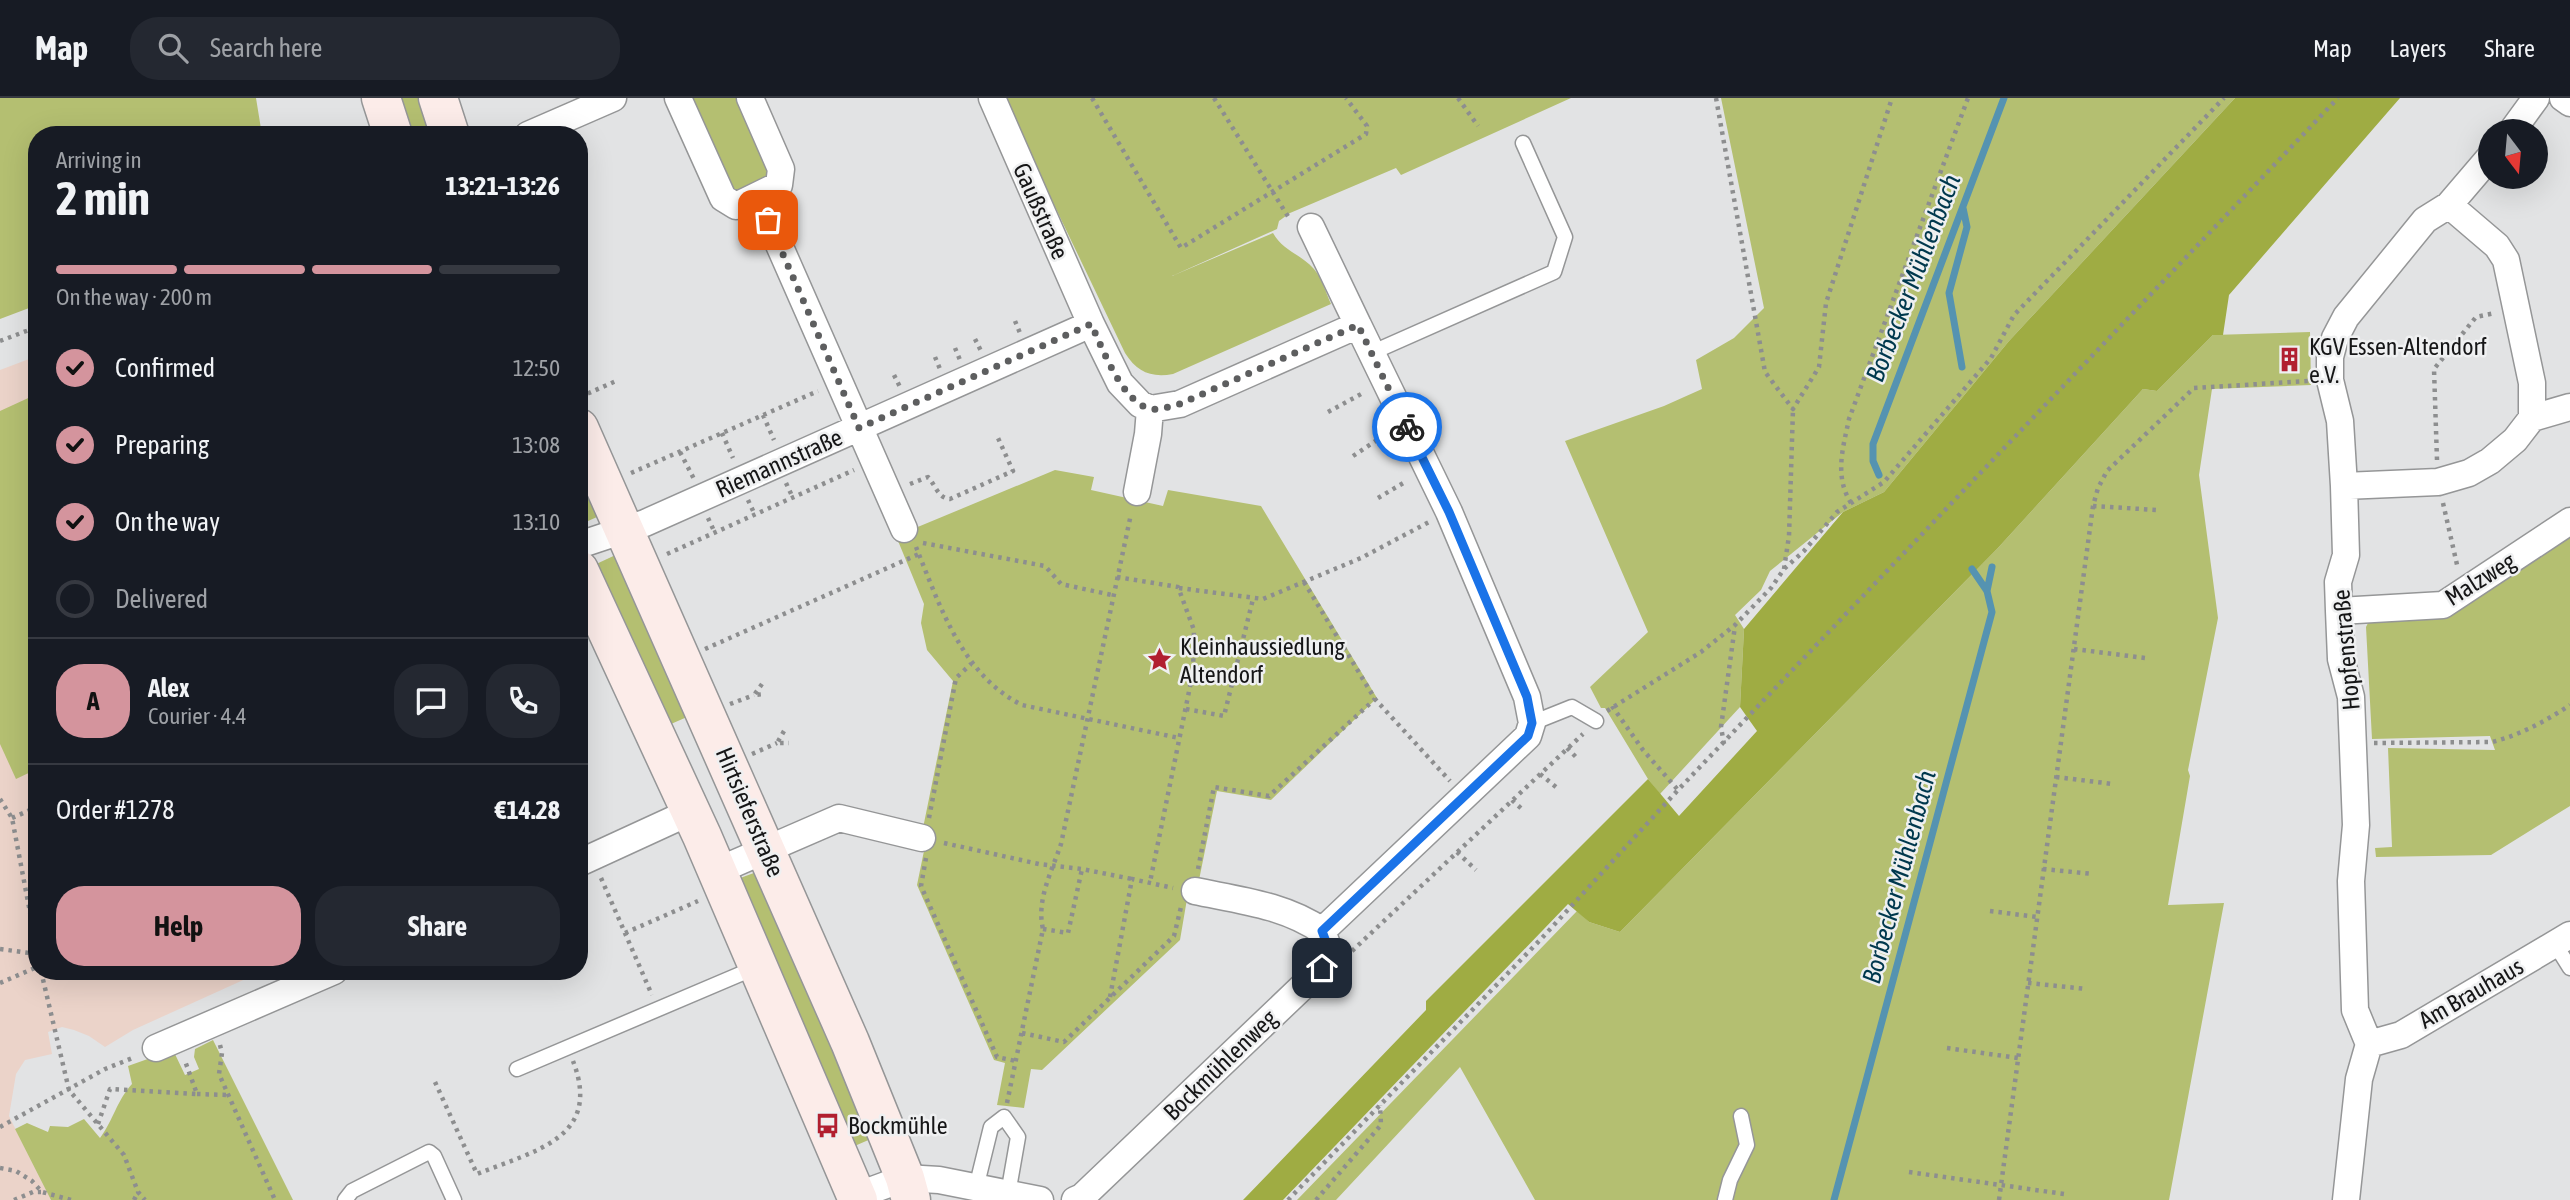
<!DOCTYPE html>
<html lang="en">
<head>
<meta charset="utf-8">
<style>
  body { margin:0; font-family:"Asap Condensed",sans-serif; background:#242831; color:#f1f3f6; height:100vh; display:flex; flex-direction:column; font-size:26px; white-space:nowrap }
  * { box-sizing:border-box; margin:0 }
  p { font-size:23px; color:#9ea1a6 }
  .icon { flex:none; width:38px; height:38px; fill:none; stroke:currentColor; stroke-width:2; stroke-linecap:round; stroke-linejoin:round }
  .map { position:relative; flex:1; overflow:hidden }
  .details { position:absolute; left:28px; top:28px; width:560px; height:854px; display:flex; flex-direction:column; background:#171b24; border-radius:28px; box-shadow:0 7px 28px #0002 }
  .details>* { flex:none }
  .needle { width:46px; rotate:164deg }
  .controls { position:absolute; left:2478px; top:21px; display:grid; gap:14px }
  .controls a { display:grid; place-items:center; width:70px; height:70px; border-radius:50%; background:#171b24; box-shadow:0 7px 28px #0002; font-size:35px }
  .pin { position:absolute; display:grid; place-items:center; width:60px; height:60px; color:#fff; margin:-30px; border-radius:14px; box-shadow:0 4px 10px #0006 }
  .courier { position:absolute; display:grid; place-items:center; width:70px; height:70px; margin:-35px; border:5px solid #1a73e8; border-radius:50%; background:#fff; color:#222; box-shadow:0 2px 9px #0007 }
  .summary em { font-style:normal; font-weight:700 }
  .summary div { display:flex; flex-direction:column-reverse }
  .summary { display:flex; align-items:center; justify-content:space-between; height:119px; padding:0 28px }
  h1 { font-size:46px; font-weight:700; line-height:52px }
  .bar { display:grid; grid-template-columns:repeat(4,1fr); gap:10px 7px; align-content:center; height:84px; padding:0 28px }
  .bar i { height:9px; border-radius:5px; background:#363941 }
  .bar .on { background:#d4949d }
  .bar p { grid-column:span 4 }
  .line { display:flex; align-items:center; gap:18px; padding:0 28px; border-top:2px solid #363941 }
  .line div { flex:1 }
  .round { display:grid; place-items:center; flex:none; width:74px; height:74px; border-radius:28px; background:#242831 }
  ol { padding:0 28px; list-style:none }
  li { display:flex; align-items:center; gap:21px; height:77px }
  li p { margin-inline-start:auto }
  li .icon { padding:7px; border-radius:50%; background:#d4949d; color:#111; stroke-width:4 }
  li:last-child { color:#9ea1a6 }
  li i { width:38px; height:38px; border:4px solid #363941; border-radius:50% }
  .button { display:flex; gap:14px; margin-top:auto; padding:14px 28px }
  .button a { flex:1; height:80px; border-radius:28px; background:#d4949d; color:#111; font-size:28px; font-weight:700; line-height:80px; text-align:center }
  .button a+a { background:#242831; color:#f1f3f6 }
  header { display:flex; align-items:center; gap:42px; box-sizing:border-box; height:98px; padding:0 35px; background:#171b24; border-bottom:2px solid #363941 }
  header strong { font-size:33px }
  nav { display:flex; gap:38px; margin-inline-start:auto; font-size:24px }
  .search { width:490px; height:63px; background:#242831; display:flex; align-items:center; gap:18px; box-sizing:border-box; padding:0 24px; border-radius:28px; color:#9ea1a6; font-size:26px }
  .map>svg:first-child { display:block }
  .education { fill:#ebd3c9 }
  .green { fill:#b4bf71 }
  .forest { fill:#9fac43 }
  .lines { fill:none; stroke-linecap:round; stroke-linejoin:round }
  .stream { stroke:#5593b1; stroke-width:7 }
  .service-casing { stroke:#959697; stroke-width:17 }
  .minor-casing { stroke:#959697; stroke-width:29 }
  .secondary-casing { stroke:#959697; stroke-width:41 }
  .path { stroke:#8d8e8f; stroke-width:4.5; stroke-dasharray:3.5 5; stroke-linecap:butt }
  .service { stroke:#fff; stroke-width:14 }
  .minor { stroke:#fff; stroke-width:26 }
  .secondary { stroke:#fcece9; stroke-width:38 }
  .done { stroke:#5d5e5f; stroke-width:7; stroke-dasharray:0 12.6 }
  .route { stroke:#1a73e8; stroke-width:9 }
  .labels { text-anchor:middle; dominant-baseline:central; stroke-width:5; stroke-linejoin:round; paint-order:stroke }
  .street-label { font-size:24px; fill:#161617; stroke:#eff0f1 }
  .poi-label { font-size:24px; fill:#161617; stroke:#eff0f1; text-anchor:start }
  .water-label { font-size:26px; font-style:italic; fill:#00384d; stroke:#eff0f1 }
</style>
</head>
<body>
<header>
<strong>Map</strong>
<div class="search"><svg class="icon" aria-label="search" viewBox="0 0 24 24"><circle cx="10" cy="10" r="6"/><path d="M15 15l6 6"/></svg>Search here</div>
<nav><a>Map</a><a>Layers</a><a>Share</a></nav>
</header>
<div class="map">
<svg width="2570" height="1102" viewBox="0 0 2570 1102">
  <rect width="100%" height="100%" fill="#e2e3e4"/>
  <path class="education" d="M37,258V873H263L133,932L105,949L89,938L74,932L62,929L48,934L52,956L25,962L16,976L9,1018L51,1102H0V272Z"/>
  <path class="green" d="M0,0H256L262,37H37V207L0,221Z
    M392,0H427L438,37H405Z
    M686,0H740L771,77L742,94L734,93Z
    M1003,0H1571L1401,77L1396,70L1290,115L1279,123L1277,131L1172,178L1273,135C1283,153 1301,156 1314,171C1322,180 1326,195 1331,206L1173,276C1151,280 1137,274 1125,255Z
    M1721,0H2235L2009,243L1884,394L1843,414L1770,473L1761,492L1735,517L1744,531L1740,609L1660,696L1648,681L1605,610H1601L1590,589L1648,534L1565,343L1664,308L1702,291L1696,262L1734,240L1764,210Z
    M2310,234L2311,287L2212,291L2199,377L2218,520L2188,672L2190,678L2168,807L2224,805L2169,1102H1535L1460,969L1336,1102H1297L1577,813L1589,824L1620,834L1997,451L2143,291L2157,293L2213,237Z
    M37,296V671L16,681L0,646V313Z
    M579,357L606,415L579,427Z
    M1055,372L1094,379L1091,392L1163,408L1168,392L1261,408L1377,600L1271,702L1217,693L1198,787L1187,801L1180,842L1042,972L1031,971L1024,1010L997,1007L1005,965L994,962L917,787L925,748L923,730L953,583L927,552L921,525L924,506L896,438Z
    M2570,434V708L2491,757L2376,759L2375,750L2392,749L2388,650L2495,652L2490,638L2372,641L2366,529L2370,521L2445,515Z
    M622,454L694,616L664,629L592,468Z
    M762,772L880,1037L850,1050L732,783Z
    M213,942L293,1102H51L15,1031L27,1025L48,1034L50,1028L68,1029L84,1021L100,1040C114,1021 116,1004 132,986L128,968L173,952L185,977L199,971L194,959L195,951Z"/>
  <path class="forest" d="M2235,0H2400L2229,197L2223,237H2213L2157,293L2143,291L1997,451L1620,834L1589,824L1568,806L1283,1102H1243L1426,912V903L1648,681L1679,718L1757,633L1740,609L1744,531L1843,414L1884,394L2009,243Z"/>
  <g class="lines">
    <path class="stream" d="M1962,269L1949,195L1967,129L1963,110
      M1879,377L1873,363V346L2004,0
      M1987,493L1992,469
      M1834,1102L1992,514L1987,493L1972,471"/>
    <defs>
      <path id="service" d="M1371,255L1554,174L1565,139L1523,45
        M1532,625L1572,609L1596,623
        M2555,846L2570,870
        M517,971L757,869
        M976,1090L991,1029L1004,1019L1018,1039L1008,1096
        M345,1102L352,1093L429,1054L434,1058L454,1102
        M1725,1102L1730,1082L1747,1047L1741,1018"/>
      <path id="minor" d="M678,0L723,100L736,108L779,87L781,71L750,0
        M992,0L1091,226L1120,285L1140,306L1150,311L1180,306L1358,227L1311,129
        M2563,0L2570,5
        M2512,33L2536,0
        M528,37L613,0
        M758,99L904,431
        M2449,107L2497,148L2506,162L2532,285V320
        M2344,388L2438,384L2469,375L2490,363L2515,342L2532,320L2570,309
        M1137,394L1148,336L1150,311
        M579,447L645,425L1091,226
        M2339,513L2443,507L2570,423
        M579,765L690,714
        M717,773L839,720L922,740
        M1195,793C1238,802 1285,807 1322,833
        M2369,946L2401,937L2570,837
        M156,950L334,873
        M856,1098L905,1080L939,1082L1040,1102
        M1075,1102L1082,1099L1322,870L1328,849L1322,833L1528,638L1532,625L1527,599L1449,414L1358,227
        M2346,1102L2359,981L2369,946L2355,912L2351,783L2356,727L2351,599L2341,561L2339,513L2338,484L2346,457L2344,388L2340,323L2330,282V259L2335,240L2346,219L2425,122L2449,107L2490,59"/>
      <path id="secondary" d="M381,0L393,37
        M438,0L450,37
        M579,330L850,944L905,1080L911,1102
        M579,472L702,738L858,1102"/>
    </defs>
    <use href="#service" class="service-casing"/>
    <use href="#minor" class="minor-casing"/>
    <use href="#secondary" class="secondary-casing"/>
    <path class="path" d="M1092,0L1181,150L1366,36L1367,28L1346,0
      M1214,0L1289,120
      M1458,0L1478,28
      M1716,0L1765,274L1793,311L1819,269L1826,205L1892,0
      M1015,223L1020,235
      M975,241L981,253
      M0,243L37,229
      M955,250L960,262
      M935,259L940,271
      M894,277L900,289
      M580,299L616,283
      M1328,314L1363,295
      M763,317L774,342
      M722,335L733,360
      M680,354L694,381
      M1353,358L1383,338
      M2437,362L2434,271L2476,219L2495,215
      M631,375L818,293
      M786,385L793,400
      M910,386L928,379C936,388 938,400 950,401L1013,373L998,340
      M1378,400L1405,384
      M748,402L755,417
      M1851,405C1834,378 1843,350 1849,321L1968,0
      M2443,405L2458,471
      M2093,408L2157,412
      M708,420L715,435
      M923,445L1045,468L1061,486L1112,497
      M916,449C940,508 962,577 1022,607L1179,640
      M667,456L854,372
      M1784,471L1789,438L1793,311
      M1117,479L1178,489L1194,532L1193,574L1150,784
      M1304,484L1375,601L1450,683
      M1179,490L1263,501L1361,460L1429,424
      M705,551L919,456
      M2074,551L2145,560
      M762,586L754,597L765,596
      M730,606L754,597
      M1612,608L1643,652L1678,692
      M1186,611L1224,618L1253,501
      M1607,613L1701,554L1735,527L1771,490L1784,471L1804,453L1837,414L1884,384L1991,260L2014,217L2224,0
      M784,633L777,645H789
      M2374,645L2492,644C2520,637 2546,623 2570,607
      M1724,646L1721,629L1735,528
      M1567,650L1578,661
      M752,656L777,645
      M1540,676L1556,689
      M2056,679L2113,686
      M0,701L12,720L37,851
      M1512,702L1523,712
      M12,720L37,709
      M929,720L956,580L971,566
      M944,745L1039,766L1082,771L1132,781
      M1457,754L1476,772
      M926,760L921,788L997,959L1016,963
      M1198,771L1214,689L1269,698L1375,601
      M2043,771L2093,776
      M601,780L652,897
      M1990,813L2037,819
      M1043,831L1068,835L1082,771
      M625,835L698,803
      M0,851L37,856
      M1352,853L1583,636
      M41,873L69,992L124,1057L138,1094L145,1102
      M0,885L37,869
      M2028,885L2087,891
      M1110,899L1132,781L1173,790
      M1022,935L1064,944L1174,838L1181,809
      M220,947L222,955L219,976L275,1102
      M1947,950L2018,960
      M435,984L477,1076C533,1053 603,1041 573,963
      M197,996L228,997
      M1007,1005L1043,831C1036,802 1052,773 1061,746L1131,416
      M98,1026L110,991L197,996L185,963
      M0,1029L105,971L135,959
      M0,1070L16,1073L32,1083L42,1094L71,1102
      M1909,1074L2064,1096
      M14,1102L33,1094H41
      M134,1102L138,1094
      M1288,1102L1542,840L1678,692L2338,0
      M1316,1102L1381,1027L1380,1007
      M1999,1102L2093,408L2098,390L2107,373L2194,290L2308,283"/>
    <use href="#service" class="service"/>
    <use href="#minor" class="minor"/>
    <use href="#secondary" class="secondary"/>
  </g>
  <g class="lines">
    <path class="done" d="M768,122L859,330L1091,226C1102,249 1123,307 1152,311C1161,312 1171,308 1180,306L1358,227L1407,329"/>
    <path class="route" d="M1322,870L1328,849L1322,833L1528,638L1532,625L1527,599L1449,414L1407,329"/>
  </g>
  <defs>
    <symbol id="building-bare" viewBox="-9 -9 18 18"><path d="M-4-6H4V6H1V3H-1V6H-4ZM-2.5-4.3h1.7v1.8h-1.7ZM.8-4.3h1.7v1.8H.8ZM-2.5-1h1.7V.8h-1.7ZM.8-1h1.7V.8H.8Z" fill="#b11f30" stroke="#eff0f1" stroke-width="2.5" paint-order="stroke"/></symbol>
    <symbol id="sight-bare" viewBox="-9 -9 18 18"><path d="M0-6L1.8-2.2L6-1.7L2.9 1.2L3.7 5.4L0 3.3L-3.7 5.4L-2.9 1.2L-6-1.7L-1.8-2.2Z" fill="#b11f30" stroke="#eff0f1" stroke-width="2.5" paint-order="stroke"/></symbol>
    <symbol id="bus-bare" viewBox="-9 -9 18 18"><path d="M-5-6H5V4H4V6H2V4H-2V6H-4V4H-5ZM-3.5-4V0h7V-4ZM-3.5 1.2v1.5H-2V1.2ZM2 1.2v1.5H3.5V1.2Z" fill="#b11f30" stroke="#eff0f1" stroke-width="2.5" paint-order="stroke"/></symbol>
  </defs>
  <g fill-rule="evenodd">
    <use href="#building-bare" x="2272" y="244" width="35" height="35"/>
    <use href="#sight-bare" x="1142" y="544" width="35" height="35"/>
    <use href="#bus-bare" x="810" y="1010" width="35" height="35"/>
  </g>
  <g class="labels">
    <g class="street-label">
      <text transform="translate(1041 113) rotate(66)">Gaußstraße</text>
      <text transform="translate(779 365) rotate(-24)">Riemannstraße</text>
      <text transform="translate(2480 481) rotate(-32)">Malzweg</text>
      <text transform="translate(2346 552) rotate(-95)">Hopfenstraße</text>
      <text transform="translate(750 714) rotate(67)">Hirtsieferstraße</text>
      <text transform="translate(2471 895) rotate(-30)">Am Brauhaus</text>
      <text transform="translate(1220 967) rotate(-44)">Bockmühlenweg</text>
    </g>
    <g class="poi-label">
      <text x="2309" y="248">KGV Essen-Altendorf<tspan x="2309" dy="28">e.V.</tspan></text>
      <text x="1180" y="548">Kleinhaussiedlung<tspan x="1180" dy="28">Altendorf</tspan></text>
      <text x="848" y="1027">Bockmühle</text>
    </g>
    <g class="water-label">
      <text transform="translate(1913 180) rotate(-69)">Borbecker Mühlenbach</text>
      <text transform="translate(1899 779) rotate(-75)">Borbecker Mühlenbach</text>
    </g>
  </g>
</svg>
<div class="controls">
<a><svg class="needle" viewBox="-14 -14 28 28"><path d="M0-13l5 13h-10z" fill="#e53935"/><path d="M0 13l5-13h-10z" fill="#9ea1a6"/></svg></a>
</div>
<div class="pin" style="left:768px;top:122px;background:#ea580c"><svg class="icon" aria-label="bag" viewBox="0 0 24 24"><path d="M5 8h14l-1 12H6zM9 8a3 3 0 0 1 6 0"/></svg></div>
<div class="pin" style="left:1322px;top:870px;background:#1f2937"><svg class="icon" aria-label="home" viewBox="0 0 24 24"><path d="M3 11l9-7 9 7M6 9v11h12V9"/></svg></div>
<div class="courier" style="left:1407px;top:329px"><svg class="icon" aria-label="bike" viewBox="0 0 24 24"><circle cx="6" cy="16" r="4"/><circle cx="18" cy="16" r="4"/><path d="M6 16l4-8h5l3 8M10 8l3 8H6M13 5h3"/></svg></div>
<section class="details">
<div class="summary"><div><h1>2 min</h1><p>Arriving in</p></div><em>13:21–13:26</em></div>
<div class="bar"><i class="on"></i><i class="on"></i><i class="on"></i><i></i><p>On the way · 200 m</p></div>
<ol>
<li><svg class="icon" aria-label="check" viewBox="0 0 24 24"><path d="M5 12l5 5 9-10"/></svg>Confirmed<p>12:50</p></li>
<li><svg class="icon" aria-label="check" viewBox="0 0 24 24"><path d="M5 12l5 5 9-10"/></svg>Preparing<p>13:08</p></li>
<li><svg class="icon" aria-label="check" viewBox="0 0 24 24"><path d="M5 12l5 5 9-10"/></svg>On the way<p>13:10</p></li>
<li><i></i>Delivered</li>
</ol>
<div class="line" style="height:126px"><b class="round" style="background:#d4949d;color:#111">A</b><div><b>Alex</b><p>Courier · 4.4</p></div><a class="round"><svg class="icon" aria-label="chat" viewBox="0 0 24 24"><path d="M4 5h16v11H9l-5 4z"/></svg></a><a class="round"><svg class="icon" aria-label="phone" viewBox="0 0 24 24"><path d="M5 4h4l2 5-3 2q2 4 5 5l2-3 5 2v4C11 20 4 13 5 4z"/></svg></a></div>
<div class="line" style="height:91px"><div>Order #1278</div><b>€14.28</b></div>
<div class="button"><a>Help</a><a>Share</a></div>
</section>
</div>
</body>
</html>
